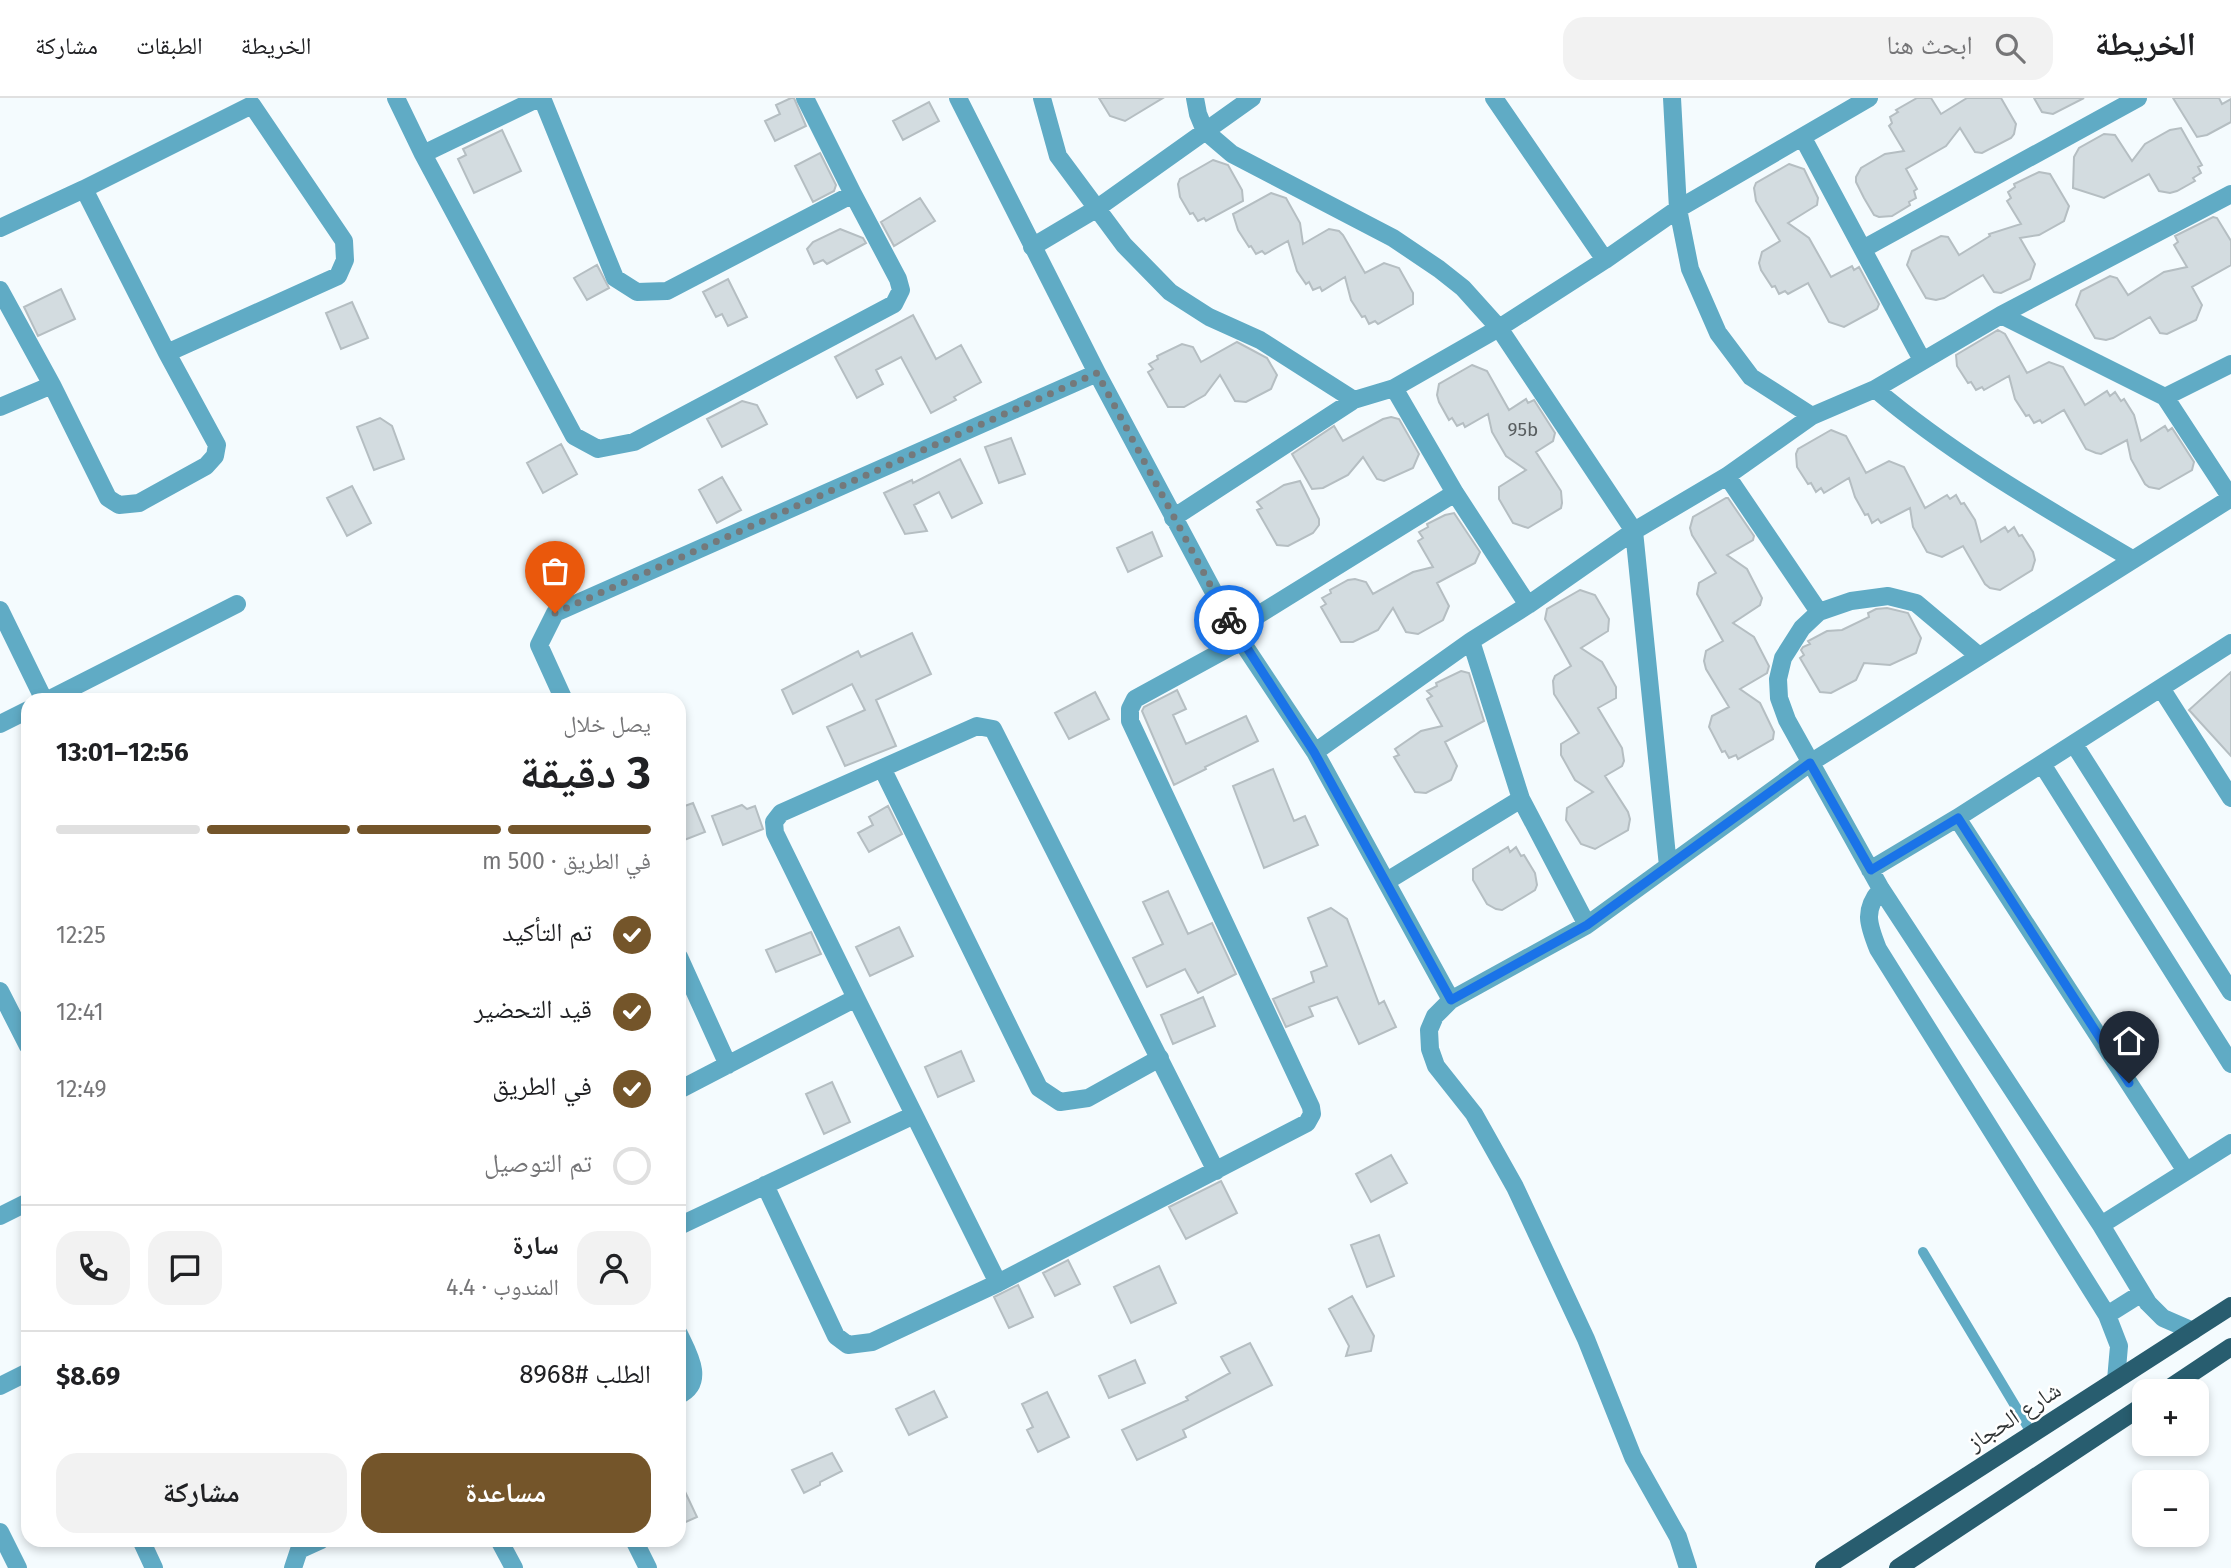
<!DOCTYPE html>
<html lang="ar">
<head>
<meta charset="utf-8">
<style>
  body { margin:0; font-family:"Fira Sans","Noto Naskh Arabic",sans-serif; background:#f2f2f2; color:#202124; direction:rtl; height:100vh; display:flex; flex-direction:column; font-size:26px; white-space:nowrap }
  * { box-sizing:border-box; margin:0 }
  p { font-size:23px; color:#757577 }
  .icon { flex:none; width:38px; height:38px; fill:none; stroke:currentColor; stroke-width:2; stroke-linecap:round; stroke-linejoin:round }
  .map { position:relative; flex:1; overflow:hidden; direction:ltr }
  .sheet { position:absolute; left:21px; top:595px; width:665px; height:854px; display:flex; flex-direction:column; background:#fff; border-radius:21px; box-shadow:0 4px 10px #0003; direction:rtl }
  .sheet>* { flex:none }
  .controls { position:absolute; left:2132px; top:1281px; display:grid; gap:14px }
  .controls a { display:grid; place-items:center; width:77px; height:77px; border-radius:14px; background:#fff; box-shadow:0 4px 10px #0003; font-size:35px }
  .pin { position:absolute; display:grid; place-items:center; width:60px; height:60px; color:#fff; margin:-72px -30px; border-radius:50% 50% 50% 0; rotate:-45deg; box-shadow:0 0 7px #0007 }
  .pin .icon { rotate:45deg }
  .courier { position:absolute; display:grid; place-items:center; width:70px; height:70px; margin:-35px; border:5px solid #1a73e8; border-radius:50%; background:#fff; color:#222; box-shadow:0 2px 9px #0007 }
  .summary em { font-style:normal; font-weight:700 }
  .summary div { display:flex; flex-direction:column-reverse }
  .summary { display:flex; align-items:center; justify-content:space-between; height:119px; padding:0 35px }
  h1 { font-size:46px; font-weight:700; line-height:52px }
  .bar { display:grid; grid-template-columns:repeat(4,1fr); gap:10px 7px; align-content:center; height:84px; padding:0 35px }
  .bar i { height:9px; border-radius:5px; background:#e0e0e0 }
  .bar .current { background:#74552a }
  .bar p { grid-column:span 4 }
  .line { display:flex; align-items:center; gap:18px; padding:0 35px; border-top:2px solid #e0e0e0 }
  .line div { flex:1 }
  .round { display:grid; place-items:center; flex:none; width:74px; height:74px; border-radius:21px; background:#f2f2f2 }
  ol { padding:0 35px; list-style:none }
  li { display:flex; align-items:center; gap:21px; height:77px }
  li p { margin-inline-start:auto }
  li .icon { padding:7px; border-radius:50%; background:#74552a; color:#fff; stroke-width:4 }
  li:last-child { color:#757577 }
  li i { width:38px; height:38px; border:4px solid #e0e0e0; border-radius:50% }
  .action { display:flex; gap:14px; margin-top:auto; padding:14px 35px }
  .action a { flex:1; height:80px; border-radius:21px; background:#74552a; color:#fff; font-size:28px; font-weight:700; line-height:80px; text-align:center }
  .action a+a { background:#f2f2f2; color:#202124 }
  header { display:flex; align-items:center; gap:42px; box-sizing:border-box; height:98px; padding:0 35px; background:#fff; border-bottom:2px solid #e0e0e0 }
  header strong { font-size:33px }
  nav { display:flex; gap:38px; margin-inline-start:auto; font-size:24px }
  .search { width:490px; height:63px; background:#f2f2f2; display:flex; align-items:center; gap:18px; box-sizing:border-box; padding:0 24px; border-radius:21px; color:#757577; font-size:26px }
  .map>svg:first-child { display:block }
  .building { fill:#d3dce0; stroke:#b5bec2; stroke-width:2 }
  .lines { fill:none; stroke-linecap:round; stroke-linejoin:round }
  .lane { stroke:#60abc5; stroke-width:10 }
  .street { stroke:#60abc5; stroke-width:18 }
  .primary { stroke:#285d6f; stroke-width:18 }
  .done { stroke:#74797b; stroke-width:7; stroke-dasharray:0 12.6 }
  .route { stroke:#1a73e8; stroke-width:9 }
  .labels { text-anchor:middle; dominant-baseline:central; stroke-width:5; stroke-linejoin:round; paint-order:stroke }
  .number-label { font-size:19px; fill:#585d5f }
  .street-label { font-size:23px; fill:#2f3334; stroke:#fff }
</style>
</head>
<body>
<header>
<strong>الخريطة</strong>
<div class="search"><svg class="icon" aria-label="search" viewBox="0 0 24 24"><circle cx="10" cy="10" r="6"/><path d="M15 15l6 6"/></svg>ابحث هنا</div>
<nav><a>الخريطة</a><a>الطبقات</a><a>مشاركة</a></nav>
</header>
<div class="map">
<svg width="2231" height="1470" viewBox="0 0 2231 1470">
  <rect width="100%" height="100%" fill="#f4fbfe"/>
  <path class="building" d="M791,0H794L806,28L775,43L765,23L780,16L776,7Z
    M1099,0H1163L1125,23L1110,18Z
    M1917,0H1931L1941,16L1967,0H2001L2016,26L2014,36L2011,40L1982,55L1975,54L1960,30L1946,48L1906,71L1917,91L1914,93L1916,100L1909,104L1910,107L1892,118L1879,119L1874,117L1864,100L1856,84V79L1861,70L1885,56L1904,53L1889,28L1892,25L1890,19L1898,14L1896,12Z
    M2034,0H2084L2053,16L2042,14Z
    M2173,0H2219L2222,6L2231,1V24L2207,37L2197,39Z
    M929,4L939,23L903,42L893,23Z
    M2181,30L2202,67L2198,69L2201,75L2193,80L2195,83L2177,93L2170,95L2159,93L2149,76L2104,100L2073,90L2074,59L2079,50L2104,36L2115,37L2132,63L2145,46L2170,32Z
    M502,32L521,73L474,95L458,61L466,57L463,51Z
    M820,55L836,87L834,93L813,104L795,68Z
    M1213,62L1228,67L1242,92L1243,103L1206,123L1204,120L1198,123L1193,115L1190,116L1180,99L1178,86L1180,81Z
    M1789,66L1804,71L1818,100L1817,107L1788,125L1809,140L1831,179L1852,168L1854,172L1859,169L1879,206L1877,211L1844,229L1829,224L1808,185L1788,196L1785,193L1779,196L1775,188L1772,189L1761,172L1759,165L1762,154L1780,143L1756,103L1754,90L1756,85Z
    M2039,74L2050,76L2069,108L2064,123L2039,137L2020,140L2035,166L2030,181L2001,195L1994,194L1983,177L1944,200L1936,202L1926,200L1907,167L1912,153L1941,138L1948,139L1959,157L1990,138L1989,136L2021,126L2007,103L2011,100L2008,94L2015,89L2014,86Z
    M1271,95L1286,100L1300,125L1303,146L1329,131L1339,133L1343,137L1365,175L1384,165L1399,170L1413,195V206L1378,226L1375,223L1369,226L1365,218L1362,219L1351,202L1345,179L1322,193L1320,189L1313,192L1309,184L1306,186L1297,173L1288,143L1265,156L1262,153L1256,156L1251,148L1249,149L1238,132L1233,116Z
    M920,100L935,123L894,148L881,124Z
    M2213,119L2217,120L2231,143V167L2192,189L2202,207L2196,222L2167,236L2160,235L2150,219L2113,240L2106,242L2095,240L2076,207L2081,193L2110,178L2117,180L2128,197L2164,174L2187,169L2174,147L2178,144L2175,138Z
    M840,131L863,140L866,145L827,166L823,162L814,166L807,151L813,144Z
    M597,167L609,190L587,202L574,180Z
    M728,181L747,219L728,228L722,216L716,219L703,194Z
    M61,191L75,221L38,238L24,209Z
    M352,204L368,240L341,251L326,215Z
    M913,217L936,261L961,247L981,284L954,299L956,302L931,315L901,259L876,272L883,286L857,300L835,259Z
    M1998,232L2005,236L2027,275L2049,264L2063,269L2085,307L2107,293L2110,298L2115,294L2121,303L2124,301L2134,317L2141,343L2165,328L2168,333L2172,330L2194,364L2192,372L2159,391L2149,389L2145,386L2131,361L2127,342L2101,356L2096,355L2086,351L2064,312L2042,325L2040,322L2034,325L2029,317L2026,318L2015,301L2009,278L1984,292L1982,289L1976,292L1971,284L1968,285L1957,268L1956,257Z
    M1237,244L1267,260L1277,277L1271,291L1246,304L1235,303L1220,277L1205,297L1184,309H1168L1148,274L1153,271L1149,266L1158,261L1157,258L1182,246L1193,249L1201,264Z
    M1472,267L1487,273L1509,312L1526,301L1528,305L1534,302L1555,335L1553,343L1536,354L1561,393L1562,405L1561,410L1528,430L1513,425L1499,401V389L1526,372L1506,358L1492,334L1488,316L1465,329L1463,325L1457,328L1452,320L1449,322L1439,304L1437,297L1439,286Z
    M742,303L757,307L767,326L722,349L707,321Z
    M1391,319L1399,321L1419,356L1413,370L1384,383L1377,381L1363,359L1348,377L1323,390L1312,391L1292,356L1334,328L1343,343L1383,321Z
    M380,320L392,328L404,361L374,372L357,329Z
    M1831,332L1846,338L1866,375L1889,363L1904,369L1925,410L1947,397L1950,401L1956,397L1961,406L1964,405L1975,422L1981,444L2005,429L2008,434L2014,429L2019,438L2022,437L2033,454L2035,462L2032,472L2000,492L1990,490L1985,486L1963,448L1942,459L1927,454L1913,429L1910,410L1881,425L1878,421L1872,425L1868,416L1865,417L1855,399L1849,380L1824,395L1821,390L1816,394L1811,385L1808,386L1797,369L1796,356L1798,351Z
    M1011,340L1025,376L999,385L985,349Z
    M561,346L577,376L543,395L527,365Z
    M960,361L982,405L952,420L939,394L914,407L927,433L905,436L884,395L912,382L913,385Z
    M722,379L741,412L717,425L699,392Z
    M1300,383L1319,421V427L1313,435L1288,448L1277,447L1257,412L1262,410L1257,404L1284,387Z
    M352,388L371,425L347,438L327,400Z
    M1726,400H1728L1754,438L1753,442L1727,457L1747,471L1762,500L1760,507L1733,525L1754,539L1769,568L1767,575L1740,591L1760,605L1774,634L1773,641L1738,661L1736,657L1729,660L1725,653L1722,654L1709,629L1712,618L1729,609L1706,571L1704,563L1706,553L1723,543L1697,496L1699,485L1716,475L1692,437L1690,430L1693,419Z
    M1454,415L1480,454L1475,465L1437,485L1449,508L1443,522L1418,536L1406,534L1393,510L1378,532L1353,544H1341L1321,509L1326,506L1322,500L1331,495L1330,492L1348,482L1355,481L1366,484L1373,496L1413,474L1433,469L1418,443L1423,440L1419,434L1428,429L1427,426L1445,417Z
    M1152,434L1162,458L1128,474L1117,450Z
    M1580,492L1595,497L1609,521L1608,533L1581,550L1602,564L1616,589V600L1598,610L1622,650L1624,663L1622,668L1605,678L1628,714L1630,721L1628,732L1595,751L1581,746L1566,722L1567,710L1593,694L1575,682L1561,657V646L1579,635L1554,596L1553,583L1555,578L1571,568L1545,521L1547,511Z
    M1887,510L1908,515L1921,540L1916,555L1890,567L1864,565L1856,582L1831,595L1820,594L1800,560L1804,557L1801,552L1803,549L1810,546L1808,543L1827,533L1842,532L1869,519L1868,515L1876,511Z
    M912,535L931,576L876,602L896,648L845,668L827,629L865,612L852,586L793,616L782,592L858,553L861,559Z
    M1461,573L1469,575L1484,623L1445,644L1457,668L1451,682L1426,695L1415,694L1394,659L1399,657L1395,651L1421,633L1442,628L1427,601L1432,598L1427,593L1437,588L1436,585Z
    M2231,574V658L2189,612Z
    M1177,592L1186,611L1173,617L1186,646L1246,618L1258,643L1205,669L1206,671L1174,687L1142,613L1144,609Z
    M1095,594L1109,621L1069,641L1055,615Z
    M1273,671L1294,723L1305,718L1318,747L1264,770L1233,688Z
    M693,705L705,734L679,744V710Z
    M742,707L747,711L755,708L763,731L723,747L712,718Z
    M888,708L902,736L869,754L858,735L873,727L869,719Z
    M1508,749L1510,754L1516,749L1521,758L1524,757L1535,775L1537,787L1535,792L1527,797L1502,812L1496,811L1487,806L1473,782V771Z
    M1168,793L1188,836L1212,825L1236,876L1198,895L1185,871L1147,889L1133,860L1163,846L1143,804Z
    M1331,810L1347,821L1379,906L1384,903L1396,929L1359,946L1337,899L1309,909L1313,918L1286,929L1273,901L1314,884L1311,874L1327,868L1308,820Z
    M899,829L913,858L870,878L856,849Z
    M811,834L821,856L776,874L766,852Z
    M1203,899L1215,928L1173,946L1161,917Z
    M961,953L974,983L938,999L925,969Z
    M832,984L850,1024L824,1036L806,996Z
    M1391,1057L1407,1085L1371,1104L1356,1076Z
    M1221,1083L1237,1115L1186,1141L1169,1109Z
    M1379,1137L1394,1178L1367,1189L1351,1147Z
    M1068,1162L1080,1186L1055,1198L1043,1175Z
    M1159,1168L1176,1205L1131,1225L1114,1189Z
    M1018,1187L1033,1219L1009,1230L994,1199Z
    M1352,1198L1374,1238L1371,1253L1346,1258L1349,1248L1329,1211Z
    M1250,1245L1272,1287L1183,1332L1186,1339L1137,1362L1122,1332L1188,1302L1186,1299L1230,1275L1221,1259Z
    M1135,1262L1145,1285L1109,1300L1099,1278Z
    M934,1293L947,1319L909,1337L896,1311Z
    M1047,1294L1069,1339L1038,1354L1027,1332L1033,1329L1022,1306Z
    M832,1355L842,1373L820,1384V1387L804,1395L792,1372Z
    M679,1381L697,1419L679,1427Z"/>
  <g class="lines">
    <path class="lane" d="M1923,1154L2032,1336"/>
    <path class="street" d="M396,0L423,56L574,338L598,351L634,344L894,206L901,192L898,181L853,96
      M542,0L615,180L637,194L667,193L853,96L805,0
      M958,0L1097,275L1234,532L1315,654L1451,902
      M1042,0L1058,58L1124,147L1170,194L1209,219L1260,242L1354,302
      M1195,0L1198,16L1205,33L1232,56L1393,140L1439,171L1463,190L1499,230L1634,433L1668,768
      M1494,0L1605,162L1678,111L1869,0
      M1672,0L1678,111L1690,171L1718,235L1751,279L1812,318
      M1803,40L1922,262
      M423,56L539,0
      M84,91L252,7L344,143L345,162L338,178L167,255
      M0,130L84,91L167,255L217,347L215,358L206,368L139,405L119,407L108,400L52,287L0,192
      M1032,149L1096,111L1252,0
      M1863,151L2138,0
      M2001,217L2165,299L2231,400
      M1394,290L1455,395L1528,507
      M1875,291C1954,358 2044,409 2132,461
      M2165,299L2231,266
      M0,309L52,287
      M1727,378L1819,514
      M1173,420L1354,302L1394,290L1499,230L1605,162
      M0,512L44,602
      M1234,532L1455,395
      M1471,543L1521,701L1587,827
      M1979,558L1916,505L1888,498L1851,503L1819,514L1802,530L1783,560L1778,581L1779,600L1787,622L1881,791L2101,1127L2148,1205L2163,1220L2193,1233
      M2161,590L2231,700
      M48,602L237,506
      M564,602L539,547L555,515L1097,275
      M0,626L28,612
      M2074,646L2231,894
      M1315,654L1471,543L1528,507L1634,433L1727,378L1812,318L1875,291L2001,217L2231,96
      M2042,666L2231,966
      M882,670L1039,990L1060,1004L1088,1000L1160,960
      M1957,720L2186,1073
      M1870,772L1957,720L2231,545
      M1387,783L1521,701
      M1881,791C1863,812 1868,826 1878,851L2107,1217L2119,1248L2116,1282
      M679,859L728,967
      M0,893L28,948
      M856,900L775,735L774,724L781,715L977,628L993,631L1216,1073
      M679,992L856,900L998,1185
      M765,1087L836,1238L848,1247L872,1244L998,1185L1307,1025L1312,1016L1311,1009L1130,623V611L1135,601L1241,543
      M0,1118L28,1104
      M2101,1127L2231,1045
      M679,1128L914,1017
      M2107,1217L2142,1195
      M679,1236C688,1255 706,1284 679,1297
      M0,1288L28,1274
      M0,1434L18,1470
      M141,1442L154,1470
      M499,1442L514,1470
      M634,1442L648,1470
      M293,1470L299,1452L321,1442
      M1688,1470L1678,1439L1633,1359L1586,1241L1515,1089L1474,1016L1436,968L1430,951L1429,932L1435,918L1451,902L1587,827L1810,665L2231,400"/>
    <path class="primary" d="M2165,1293L2231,1249
      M1824,1470L2231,1208
      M1898,1470L2144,1307"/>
  </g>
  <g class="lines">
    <path class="done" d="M555,515L1097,275L1229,522"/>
    <path class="route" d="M1229,522L1314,654L1451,902L1587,827L1810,665L1871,772L1958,720L2129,985"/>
  </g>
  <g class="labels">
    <g class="number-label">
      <text x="1523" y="331">95b</text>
    </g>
    <g class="street-label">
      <text transform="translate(2014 1318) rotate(-33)">شارع الحجاز</text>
    </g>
  </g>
</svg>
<div class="controls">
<a>+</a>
<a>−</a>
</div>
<div class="pin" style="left:555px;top:515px;background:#ea580c"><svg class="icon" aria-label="bag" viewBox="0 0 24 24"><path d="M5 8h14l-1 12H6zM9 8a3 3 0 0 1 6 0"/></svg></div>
<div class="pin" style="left:2129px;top:985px;background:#1f2937"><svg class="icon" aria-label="home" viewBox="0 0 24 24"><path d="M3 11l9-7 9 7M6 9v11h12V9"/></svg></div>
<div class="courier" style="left:1229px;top:522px"><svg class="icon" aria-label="bike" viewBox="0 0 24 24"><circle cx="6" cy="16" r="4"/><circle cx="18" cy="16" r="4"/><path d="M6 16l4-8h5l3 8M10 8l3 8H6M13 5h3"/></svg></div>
<section class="sheet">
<div class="summary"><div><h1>3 دقيقة</h1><p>يصل خلال</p></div><em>12:56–13:01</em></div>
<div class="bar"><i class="current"></i><i class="current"></i><i class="current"></i><i></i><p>في الطريق · 500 m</p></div>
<ol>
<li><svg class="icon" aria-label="check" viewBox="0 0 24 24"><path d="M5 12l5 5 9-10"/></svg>تم التأكيد<p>12:25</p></li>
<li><svg class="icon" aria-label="check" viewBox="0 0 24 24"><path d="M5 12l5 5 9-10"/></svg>قيد التحضير<p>12:41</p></li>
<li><svg class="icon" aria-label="check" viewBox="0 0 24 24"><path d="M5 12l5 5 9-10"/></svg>في الطريق<p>12:49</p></li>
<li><i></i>تم التوصيل</li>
</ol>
<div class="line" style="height:126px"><a class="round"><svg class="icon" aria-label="person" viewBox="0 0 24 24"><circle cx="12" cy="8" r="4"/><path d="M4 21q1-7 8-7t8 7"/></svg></a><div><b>سارة</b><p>المندوب · 4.4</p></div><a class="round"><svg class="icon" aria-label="chat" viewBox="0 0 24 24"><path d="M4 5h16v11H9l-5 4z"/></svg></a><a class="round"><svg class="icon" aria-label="phone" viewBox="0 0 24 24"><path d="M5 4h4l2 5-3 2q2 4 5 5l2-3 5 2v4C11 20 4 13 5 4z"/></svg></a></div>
<div class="line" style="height:91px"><div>الطلب #8968</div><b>$8.69</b></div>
<div class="action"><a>مساعدة</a><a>مشاركة</a></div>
</section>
</div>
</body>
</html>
